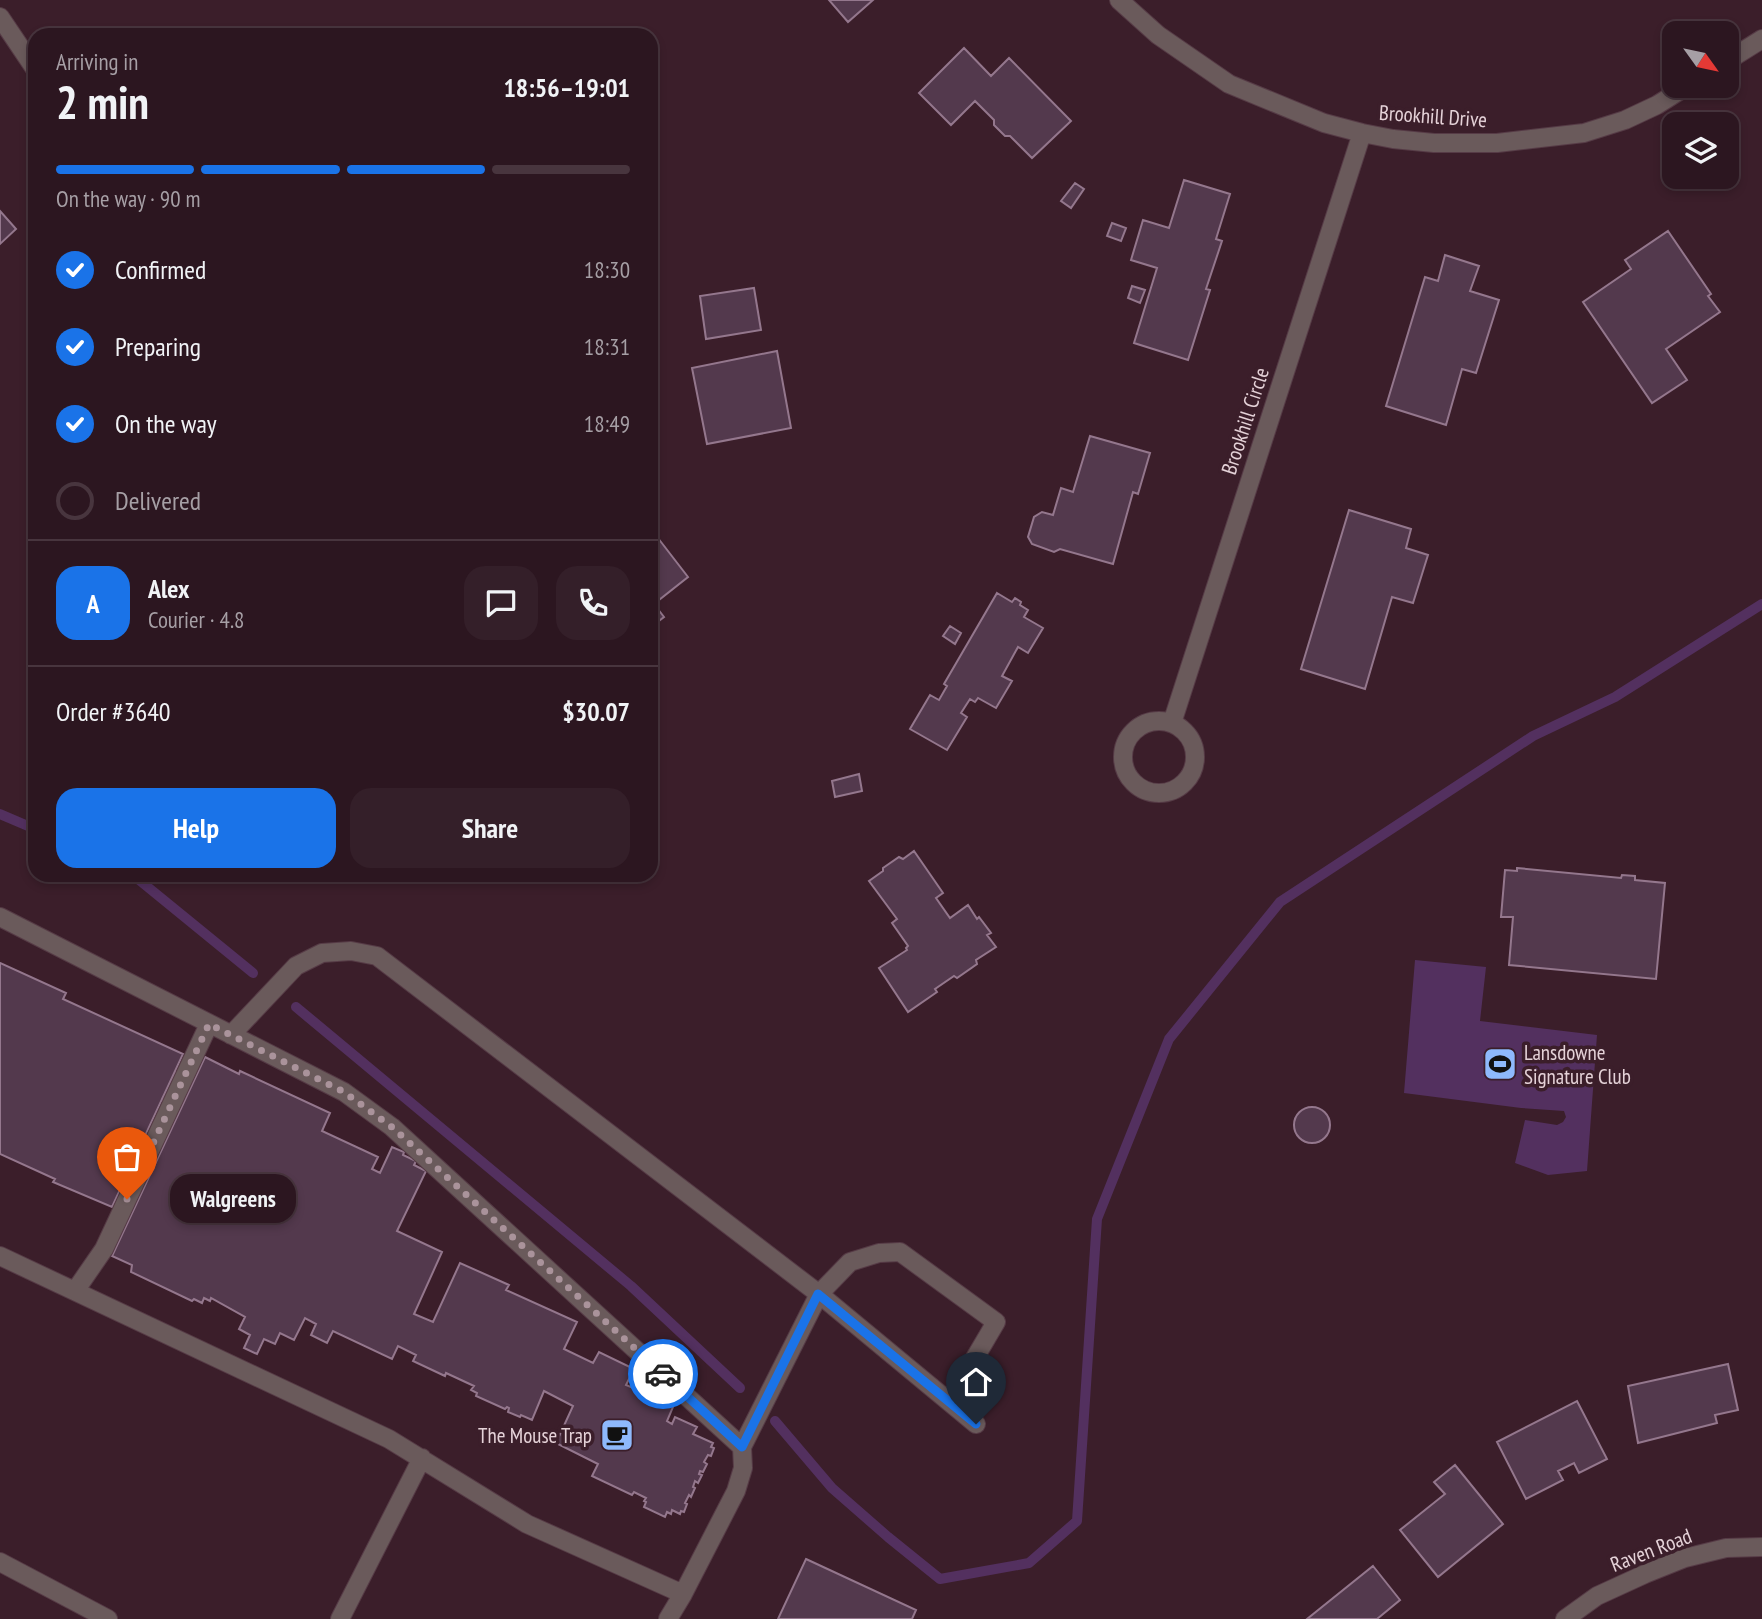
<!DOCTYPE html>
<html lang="en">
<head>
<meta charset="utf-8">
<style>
  body { margin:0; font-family:"PT Sans Narrow",sans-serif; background:#341f29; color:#f1f3f6; height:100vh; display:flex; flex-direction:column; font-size:26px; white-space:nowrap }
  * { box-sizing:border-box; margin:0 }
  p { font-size:23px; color:#a69fa5 }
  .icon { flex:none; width:38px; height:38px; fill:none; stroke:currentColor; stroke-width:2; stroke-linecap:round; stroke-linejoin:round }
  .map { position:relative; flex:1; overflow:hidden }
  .drawer { position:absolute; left:28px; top:28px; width:630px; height:854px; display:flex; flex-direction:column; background:#2c1620; border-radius:21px; box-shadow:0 4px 10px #0003,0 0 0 2px #48353e }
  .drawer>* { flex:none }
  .needle { width:46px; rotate:123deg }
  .controls { position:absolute; left:1662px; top:21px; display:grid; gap:14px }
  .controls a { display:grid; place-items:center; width:77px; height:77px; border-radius:14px; background:#2c1620; box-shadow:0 4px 10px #0003,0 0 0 2px #48353e; font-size:35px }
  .pin { position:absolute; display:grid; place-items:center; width:60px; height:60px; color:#fff; margin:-72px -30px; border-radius:50% 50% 50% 0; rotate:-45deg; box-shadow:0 0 7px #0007 }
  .pin .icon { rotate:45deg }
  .courier { position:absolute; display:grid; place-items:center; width:70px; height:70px; margin:-35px; border:5px solid #1a73e8; border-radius:50%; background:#fff; color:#222; box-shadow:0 2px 9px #0007 }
  .bubble { position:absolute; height:49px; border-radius:21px; background:#2c1620; box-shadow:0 4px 10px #0003,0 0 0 2px #48353e; font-size:23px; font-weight:800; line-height:49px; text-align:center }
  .overview em { font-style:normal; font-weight:800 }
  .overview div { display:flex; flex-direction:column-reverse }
  .overview { display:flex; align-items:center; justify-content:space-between; height:119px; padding:0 28px }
  h1 { font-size:46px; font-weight:800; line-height:52px }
  .bar { display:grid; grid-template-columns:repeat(4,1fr); gap:10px 7px; align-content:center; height:84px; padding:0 28px }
  .bar i { height:9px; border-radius:5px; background:#48353e }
  .bar .current { background:#1a73e8 }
  .bar p { grid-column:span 4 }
  .line { display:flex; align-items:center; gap:18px; padding:0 28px; border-top:2px solid #48353e }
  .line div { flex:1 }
  .round { display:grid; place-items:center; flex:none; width:74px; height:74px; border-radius:21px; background:#341f29 }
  ol { padding:0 28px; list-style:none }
  li { display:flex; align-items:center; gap:21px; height:77px }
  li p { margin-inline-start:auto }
  li .icon { padding:7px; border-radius:50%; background:#1a73e8; color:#fff; stroke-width:4 }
  li:last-child { color:#a69fa5 }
  li i { width:38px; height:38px; border:4px solid #48353e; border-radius:50% }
  .button { display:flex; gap:14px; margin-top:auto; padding:14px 28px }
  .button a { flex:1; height:80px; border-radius:21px; background:#1a73e8; color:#fff; font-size:28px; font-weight:800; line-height:80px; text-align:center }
  .button a+a { background:#341f29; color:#f1f3f6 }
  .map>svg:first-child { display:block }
  .water { fill:#53305f }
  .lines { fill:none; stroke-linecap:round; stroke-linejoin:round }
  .stream { stroke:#53305f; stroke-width:10 }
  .building { fill:#53394d; stroke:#94778d; stroke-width:2 }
  .service-casing { stroke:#563b46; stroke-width:20 }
  .minor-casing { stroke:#563b46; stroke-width:20 }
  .service { stroke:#6a5a5b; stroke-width:18 }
  .minor { stroke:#6a5a5b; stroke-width:18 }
  .done { stroke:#aa939b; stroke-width:7; stroke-dasharray:0 12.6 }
  .route { stroke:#1a73e8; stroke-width:9 }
  .labels { text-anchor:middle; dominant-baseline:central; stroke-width:7; stroke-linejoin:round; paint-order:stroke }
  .street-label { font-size:21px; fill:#e5d2d8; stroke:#3b1e2a }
  .poi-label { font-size:21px; fill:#e5d2d8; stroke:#3b1e2a; text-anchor:start }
</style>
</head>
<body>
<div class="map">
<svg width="1762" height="1619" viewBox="0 0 1762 1619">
  <rect width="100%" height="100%" fill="#3b1e2a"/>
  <path class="water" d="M1415,960L1486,967L1480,1021L1597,1035L1587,1171L1548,1175L1515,1163L1525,1120L1557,1125L1563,1122L1566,1117L1564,1111L1521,1108L1404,1093Z"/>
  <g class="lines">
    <path class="stream" d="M0,814L35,829
      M133,875L253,973
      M296,1007L631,1286L740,1388
      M775,1421L832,1488L888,1537L940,1579L1029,1563L1077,1521L1097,1219L1169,1039L1280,902L1533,736L1615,697L1762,604"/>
  </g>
  <path class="building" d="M829,0H873L848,22Z
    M964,48L991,76L1009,58L1071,121L1032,158L1010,136H1005L994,125V120L975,101L951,125L919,93Z
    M1184,180L1230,194L1216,239L1222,241L1206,289L1210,290L1188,360L1134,343L1157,268L1131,260L1143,220L1169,228Z
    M1075,183L1084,189L1071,208L1061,201Z
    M0,211L16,229L0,244Z
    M1112,223L1126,228L1121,241L1107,236Z
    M1668,231L1711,294L1708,296L1720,312L1666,349L1687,380L1652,403L1583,302L1631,269L1625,260Z
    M1445,255L1479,266L1470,291L1499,300L1476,373L1462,369L1446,425L1386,406L1425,277L1438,281Z
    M1132,286L1145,290L1140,303L1128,298Z
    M754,288L761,330L706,339L700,296Z
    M777,351L791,428L707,444L692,368Z
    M1090,436L1150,453L1138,494L1133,492L1113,564L1060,549L1054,552L1032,544L1028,537L1034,517L1042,512L1053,515L1061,488L1073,492Z
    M1349,510L1411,529L1406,548L1428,555L1413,603L1392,597L1365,689L1301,669Z
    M651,529L688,577L654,604L664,617L651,627Z
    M997,593L1012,602L1015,598L1021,602L1020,605L1028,610L1024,617L1043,628L1028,653L1018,647L1002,676L1012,681L996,708L978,698L975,702L970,699L961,713L967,717L947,750L910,729L930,695L939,700L947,686L944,684Z
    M950,626L961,633L955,644L943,636Z
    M859,774L862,791L835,797L832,781Z
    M914,851L943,893L936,898L950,918L968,905L977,919L979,917L991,933L987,935L996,947L976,960L977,964L957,978L954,976L935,989L937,992L908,1012L879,968L907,950L906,948L908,946L892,923L897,919L869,881L883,871V868L899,857L903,859Z
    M1517,868L1621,878L1622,875L1635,876V880L1665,883L1656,979L1509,965L1513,917H1501L1505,870L1517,871Z
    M0,963L66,993L63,999L183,1054L112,1207L53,1182L55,1179L0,1154Z
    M205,1057L239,1074L240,1071L330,1113L322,1131L378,1157L372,1169L380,1173L392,1147L404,1152L403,1155L416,1161L414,1165L426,1171L397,1231L442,1252L414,1314L433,1322L460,1263L509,1285L506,1290L577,1322L564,1349L593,1363L599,1352L634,1369L626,1385L633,1388L636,1381L671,1398L668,1404L673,1407L667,1421L672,1424L675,1417L697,1427L693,1434L713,1443L711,1447L714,1448L711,1456L708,1455L704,1462L707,1464L703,1472L700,1471L699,1474L702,1475L698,1483L695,1481L693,1487L695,1488L691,1497L689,1495L685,1503L687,1504L684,1512L681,1511L680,1514L672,1510L671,1514L667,1512L665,1517L644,1507L646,1502L644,1501L646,1498L634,1492L632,1495L592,1476L598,1464L556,1443L573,1406L544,1391L532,1420L521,1415L520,1417L508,1412L509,1408L507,1407L505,1409L476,1396L477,1393L471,1390L474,1386L446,1373L445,1376L413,1361L416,1355L398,1346L392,1359L333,1331L327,1343L311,1335L316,1324L305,1318L294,1340L280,1333L275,1344L264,1339L257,1354L244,1348L250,1335L239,1329L245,1317L211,1298L210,1301L204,1298L202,1303L194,1299L192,1301L131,1272L132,1265L112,1256Z
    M175,1072L194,1080L181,1107L162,1099Z
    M1294 1125a18 18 0 1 1 36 0a18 18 0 1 1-36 0Z
    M1728,1364L1738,1410L1715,1415L1717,1423L1638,1443L1628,1386Z
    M1577,1401L1607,1459L1579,1473L1574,1463L1558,1471L1563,1480L1526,1499L1497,1442Z
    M1455,1465L1503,1524L1438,1577L1400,1530L1445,1494L1434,1482Z
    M806,1559L916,1610L912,1619H778Z
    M1373,1566L1400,1600L1377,1619H1307Z"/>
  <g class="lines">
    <defs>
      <path id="service" d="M0,917L344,1092L392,1127L742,1447L743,1468L736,1491L683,1594
        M231,1035L296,966L322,953L351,951L377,956L819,1294L976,1424
        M0,1256L389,1439L527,1524L683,1594L668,1619
        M75,1291L104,1249L209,1024
        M742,1447L819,1294L850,1262L879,1253L900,1252L996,1322L949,1402
        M0,1562L108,1619
        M340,1619L422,1458"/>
      <path id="minor" d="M1119,0L1158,35L1229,84L1324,123L1362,133L1393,139L1434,143H1497L1584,133L1625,120L1657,105L1687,86
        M0,17L35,69
        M1727,61L1762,39
        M1123 757a36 36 0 1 1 72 0a36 36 0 1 1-72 0Z
        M1172,723L1362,133
        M1565,1619L1597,1596L1645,1574L1685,1558L1726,1548L1762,1547"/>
    </defs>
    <use href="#service" class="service-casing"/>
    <use href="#minor" class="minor-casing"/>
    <use href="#service" class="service"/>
    <use href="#minor" class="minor"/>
  </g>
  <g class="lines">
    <path class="done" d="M127,1199L209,1024L344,1092L392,1127L663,1374"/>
    <path class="route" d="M663,1374L742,1447L818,1294L976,1424"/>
  </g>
  <defs>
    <symbol id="stadium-square" viewBox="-11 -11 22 22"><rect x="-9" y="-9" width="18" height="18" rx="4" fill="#8eb9fc" stroke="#3b1e2a"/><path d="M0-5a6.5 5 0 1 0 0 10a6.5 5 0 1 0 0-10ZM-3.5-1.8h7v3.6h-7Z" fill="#111"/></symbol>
    <symbol id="cafe-square" viewBox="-11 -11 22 22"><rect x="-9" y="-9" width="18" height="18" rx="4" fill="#8eb9fc" stroke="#3b1e2a"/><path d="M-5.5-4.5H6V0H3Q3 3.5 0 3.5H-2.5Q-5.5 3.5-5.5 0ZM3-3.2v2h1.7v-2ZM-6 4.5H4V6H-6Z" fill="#111"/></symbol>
  </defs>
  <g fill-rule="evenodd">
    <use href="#stadium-square" x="1481" y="1045" width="38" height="38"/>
    <use href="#cafe-square" x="598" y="1416" width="38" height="38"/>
  </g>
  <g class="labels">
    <g class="street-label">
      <text transform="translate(1433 116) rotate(4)">Brookhill Drive</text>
      <text transform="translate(1245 421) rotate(-72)">Brookhill Circle</text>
      <text transform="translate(1651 1550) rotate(-21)">Raven Road</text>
    </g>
    <g class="poi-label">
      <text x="1524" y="1052">Lansdowne<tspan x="1524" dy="24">Signature Club</tspan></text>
      <text x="592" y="1435" text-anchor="end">The Mouse Trap</text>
    </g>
  </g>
</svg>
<div class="controls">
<a><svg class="needle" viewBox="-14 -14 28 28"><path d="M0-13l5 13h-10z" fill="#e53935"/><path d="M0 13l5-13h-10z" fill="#a69fa5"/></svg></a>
<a><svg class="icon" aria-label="layers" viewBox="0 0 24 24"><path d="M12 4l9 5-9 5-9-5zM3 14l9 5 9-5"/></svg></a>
</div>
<div class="pin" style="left:127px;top:1199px;background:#ea580c"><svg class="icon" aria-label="bag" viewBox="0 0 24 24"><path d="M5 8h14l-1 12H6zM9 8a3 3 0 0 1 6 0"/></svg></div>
<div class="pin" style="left:976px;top:1424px;background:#1f2937"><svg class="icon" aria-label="home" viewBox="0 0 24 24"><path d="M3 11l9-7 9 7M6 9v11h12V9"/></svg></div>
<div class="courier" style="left:663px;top:1374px"><svg class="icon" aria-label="car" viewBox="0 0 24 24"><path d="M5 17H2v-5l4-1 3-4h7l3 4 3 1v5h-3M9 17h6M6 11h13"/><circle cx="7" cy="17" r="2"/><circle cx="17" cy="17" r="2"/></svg></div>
<div class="bubble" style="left:170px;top:1174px;width:126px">Walgreens</div>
<section class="drawer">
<div class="overview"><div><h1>2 min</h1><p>Arriving in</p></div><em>18:56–19:01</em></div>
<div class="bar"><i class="current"></i><i class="current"></i><i class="current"></i><i></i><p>On the way · 90 m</p></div>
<ol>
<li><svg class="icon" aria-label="check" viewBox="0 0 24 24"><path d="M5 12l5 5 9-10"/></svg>Confirmed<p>18:30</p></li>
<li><svg class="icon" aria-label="check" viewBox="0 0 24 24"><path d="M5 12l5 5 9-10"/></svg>Preparing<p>18:31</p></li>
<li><svg class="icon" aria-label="check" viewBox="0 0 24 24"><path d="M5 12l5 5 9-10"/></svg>On the way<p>18:49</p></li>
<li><i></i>Delivered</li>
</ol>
<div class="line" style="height:126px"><b class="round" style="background:#1a73e8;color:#fff">A</b><div><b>Alex</b><p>Courier · 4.8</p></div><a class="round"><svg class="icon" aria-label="chat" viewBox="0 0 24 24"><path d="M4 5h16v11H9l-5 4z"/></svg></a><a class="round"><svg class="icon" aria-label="phone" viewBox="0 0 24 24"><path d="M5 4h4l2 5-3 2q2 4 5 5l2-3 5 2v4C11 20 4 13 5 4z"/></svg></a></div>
<div class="line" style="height:91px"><div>Order #3640</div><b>$30.07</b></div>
<div class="button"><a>Help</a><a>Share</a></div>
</section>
</div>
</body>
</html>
